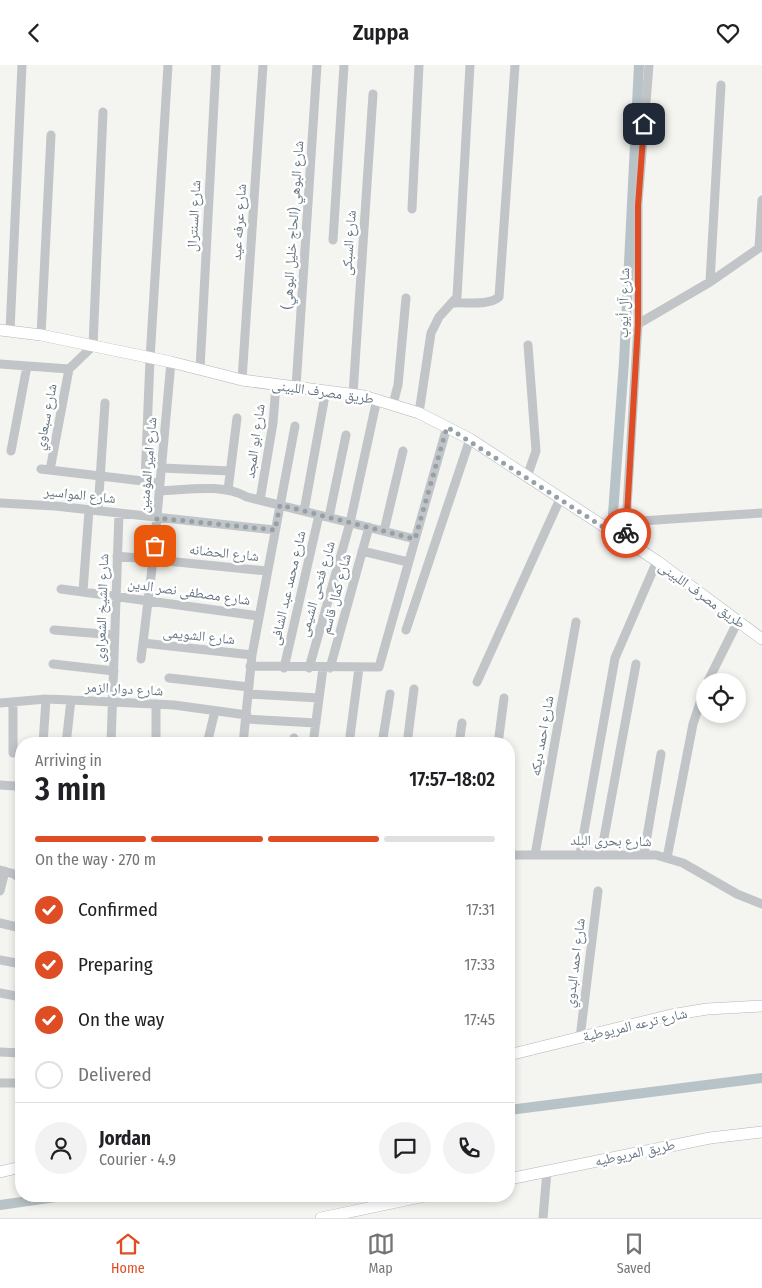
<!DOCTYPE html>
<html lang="en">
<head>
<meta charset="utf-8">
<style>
  body { margin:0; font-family:"Fira Sans Condensed","Noto Naskh Arabic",sans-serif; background:#f2f2f2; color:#202124; height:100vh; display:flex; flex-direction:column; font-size:19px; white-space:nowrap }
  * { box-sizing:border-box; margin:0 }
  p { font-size:16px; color:#757577 }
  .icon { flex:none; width:28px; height:28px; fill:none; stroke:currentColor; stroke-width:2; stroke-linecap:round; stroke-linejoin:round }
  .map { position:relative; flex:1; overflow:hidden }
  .details { position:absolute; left:15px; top:672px; width:500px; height:465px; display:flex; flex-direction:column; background:#fff; border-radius:20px; box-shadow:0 2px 8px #0003 }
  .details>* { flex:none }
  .controls { position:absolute; left:696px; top:608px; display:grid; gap:10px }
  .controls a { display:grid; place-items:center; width:50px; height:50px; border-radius:50%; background:#fff; box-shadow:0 2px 8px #0003; font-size:25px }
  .pin { position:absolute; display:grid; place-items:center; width:42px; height:42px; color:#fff; margin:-21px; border-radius:10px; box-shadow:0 2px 8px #0006 }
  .courier { position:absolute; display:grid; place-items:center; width:50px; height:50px; margin:-25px; border:4px solid #df4d24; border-radius:50%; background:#fff; color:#222; box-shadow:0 1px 6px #0007 }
  .overview em { font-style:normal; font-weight:600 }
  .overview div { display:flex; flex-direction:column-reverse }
  .overview { display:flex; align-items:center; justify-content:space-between; height:85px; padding:0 20px }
  h1 { font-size:32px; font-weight:600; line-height:38px }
  .bar { display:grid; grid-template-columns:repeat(4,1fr); gap:8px 5px; align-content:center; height:60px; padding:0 20px }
  .bar i { height:6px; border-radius:4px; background:#e0e0e0 }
  .bar .current { background:#df4d24 }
  .bar p { grid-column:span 4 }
  .line { display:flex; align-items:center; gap:12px; padding:0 20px; border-top:1px solid #e0e0e0 }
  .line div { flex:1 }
  .round { display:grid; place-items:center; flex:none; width:52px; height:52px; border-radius:26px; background:#f2f2f2 }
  ol { padding:0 20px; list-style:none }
  li { display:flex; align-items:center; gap:15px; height:55px }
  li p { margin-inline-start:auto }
  li .icon { padding:5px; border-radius:50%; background:#df4d24; color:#fff; stroke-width:4 }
  li:last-child { color:#757577 }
  li i { width:28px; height:28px; border:2px solid #e0e0e0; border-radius:50% }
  header { display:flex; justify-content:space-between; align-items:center; height:65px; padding:0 20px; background:#fff; font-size:22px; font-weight:600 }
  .dock { display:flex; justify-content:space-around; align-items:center; height:70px; border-top:1px solid #e0e0e0; background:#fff; font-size:14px; color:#757577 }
  .dock a { display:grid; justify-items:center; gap:2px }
  .dock .current { color:#df4d24 }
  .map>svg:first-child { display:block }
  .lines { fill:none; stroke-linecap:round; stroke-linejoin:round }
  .canal { stroke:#b8c3c7; stroke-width:10 }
  .secondary-casing { stroke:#b1b7ba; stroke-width:12 }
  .street { stroke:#c1c5c8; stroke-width:9 }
  .secondary { stroke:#fff; stroke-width:11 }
  .done { stroke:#96a1a7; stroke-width:5; stroke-dasharray:0 9 }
  .route { stroke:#df4d24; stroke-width:6 }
  .labels { text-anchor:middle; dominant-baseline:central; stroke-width:5; stroke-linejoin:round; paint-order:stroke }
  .street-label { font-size:14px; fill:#637480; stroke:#fff }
</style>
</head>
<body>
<header><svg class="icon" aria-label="back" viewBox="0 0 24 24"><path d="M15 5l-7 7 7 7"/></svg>Zuppa<svg class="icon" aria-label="heart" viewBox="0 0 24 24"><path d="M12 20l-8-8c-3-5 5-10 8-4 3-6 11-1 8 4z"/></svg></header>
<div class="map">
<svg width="762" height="1153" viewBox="0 0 762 1153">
  <rect width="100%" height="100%" fill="#f4f4f0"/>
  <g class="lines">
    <path class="canal" d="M613,449L624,297L639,0
      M509,1045L762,1013
      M0,1140L63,1131"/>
    <defs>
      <path id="secondary" d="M0,265L41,270L171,297L242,315L364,331L419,348L470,374L657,496L762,574
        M509,990L671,950L707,944L762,941
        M0,1107L21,1102
        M509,1114L710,1073L762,1067
        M321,1153L425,1131"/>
    </defs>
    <use href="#secondary" class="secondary-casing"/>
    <path class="street" d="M412,144L419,0
      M333,175L344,0
      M759,183L762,135
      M710,217L721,20
      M454,238C467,237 488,241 499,232L515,0
      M638,259L710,217L762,181
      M10,266L22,0
      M41,270L51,70
      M0,299L69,304L93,281L103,47
      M200,304L216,0
      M242,315L263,0
      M296,322L317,0
      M353,329L373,29
      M393,339L398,320L406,233
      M419,348L431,268L439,252L457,232L470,0
      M11,386L27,301
      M162,403L230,406
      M41,404L160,418
      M50,405L69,304
      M527,412L536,386L528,280
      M145,416L150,294L168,0
      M228,425L237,353
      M159,426C187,425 222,418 247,432L415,474
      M260,435L273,358L276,320
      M0,438L55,441L275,465
      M98,446L105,338
      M304,446L326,325
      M329,452L346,370
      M626,457L762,448
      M384,466L403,386
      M625,476L638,259V138L649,0
      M362,486L408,497
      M117,491L267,506
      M61,524L259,551
      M83,526L89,445
      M54,565L115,570
      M406,565L470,374
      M143,578L252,590
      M141,594L153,495L171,297
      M53,599L114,606
      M250,601L379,602L447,362
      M284,603L319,450
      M309,603L350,458L377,334
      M330,603L369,462
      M169,613L249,622
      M708,616L738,556
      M477,617L560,434
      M248,629L319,633
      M0,638L46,634L71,635L174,640L247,650
      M246,654L316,658
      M244,677L265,679
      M43,679L46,634
      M66,679L71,635
      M111,679L119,448
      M156,679V639
      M207,679L215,646
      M243,679L252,590L295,361
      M293,679L294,673
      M313,679L323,603
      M349,679L359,603
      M382,679L390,629
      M407,679L414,624
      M459,679L462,658
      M498,679L504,633
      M13,688V638
      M0,720L15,721
      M580,789L615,593L657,496
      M601,789L636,599
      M644,789L661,689
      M509,790H656L683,798L737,829L762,839
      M535,790L576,557
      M667,793L693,659L705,623
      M0,805L14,809L21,814
      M0,826L5,806
      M0,858L21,863
      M0,895L21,899
      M0,928L21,932
      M580,973L598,826
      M0,987L21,988
      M0,1018H21
      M543,1153L547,1106"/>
    <use href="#secondary" class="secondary"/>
  </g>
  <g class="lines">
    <path class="done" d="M155,481L157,453L275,465L280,440L415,474L447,362L625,476L626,468"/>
    <path class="route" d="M626,468L638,259V141L644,59"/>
  </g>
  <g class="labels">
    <g class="street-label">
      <text transform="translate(194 151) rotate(-87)">شارع السنترال</text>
      <text transform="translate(239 157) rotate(-86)">شارع عرفه عيد</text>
      <text transform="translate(293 160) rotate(-86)">شارع البوهي (الحاج خليل البوهي)</text>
      <text transform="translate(349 178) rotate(-86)">شارع السبكى</text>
      <text transform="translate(624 238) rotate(-89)">شارع آل أيوب</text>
      <text transform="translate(323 327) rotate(8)">طريق مصرف اللبينى</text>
      <text transform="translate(46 352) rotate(-79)">شارع سبعاوي</text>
      <text transform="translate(255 376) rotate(-82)">شارع ابو المجد</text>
      <text transform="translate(148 400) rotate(-85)">شارع امير المؤمنين</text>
      <text transform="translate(80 430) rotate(6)">شارع المواسير</text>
      <text transform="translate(224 488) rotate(6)">شارع الحضانه</text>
      <text transform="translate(288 523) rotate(-77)">شارع محمد عبد الشافى</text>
      <text transform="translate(317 524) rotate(-74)">شارع فتحى الشيمى</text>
      <text transform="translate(189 527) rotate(8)">شارع مصطفى نصر الدين</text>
      <text transform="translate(336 529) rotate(-75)">شارع كمال قاسم</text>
      <text transform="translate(702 530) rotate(36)">طريق مصرف اللبينى</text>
      <text transform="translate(102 543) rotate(-88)">شارع الشيخ الشعراوى</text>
      <text transform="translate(199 571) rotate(6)">شارع الشويمى</text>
      <text transform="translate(124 624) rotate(3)">شارع دوار الزمر</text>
      <text transform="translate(542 671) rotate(-80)">شارع احمد ديكه</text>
      <text transform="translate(611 776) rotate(1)">شارع بحرى البلد</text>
      <text transform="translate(575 898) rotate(-83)">شارع احمد البدوي</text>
      <text transform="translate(635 960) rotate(-13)">شارع ترعه المريوطية</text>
      <text transform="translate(635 1088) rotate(-12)">طريق المريوطيه</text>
    </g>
  </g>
</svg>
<div class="controls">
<a><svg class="icon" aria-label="locate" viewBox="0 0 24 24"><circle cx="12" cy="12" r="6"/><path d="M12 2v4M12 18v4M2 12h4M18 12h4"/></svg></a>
</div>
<div class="pin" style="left:155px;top:481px;background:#ea580c"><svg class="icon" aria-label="bag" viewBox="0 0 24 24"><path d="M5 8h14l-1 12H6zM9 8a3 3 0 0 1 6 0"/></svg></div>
<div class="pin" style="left:644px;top:59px;background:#1f2937"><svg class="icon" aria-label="home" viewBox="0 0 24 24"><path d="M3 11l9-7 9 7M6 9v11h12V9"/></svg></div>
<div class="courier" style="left:626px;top:468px"><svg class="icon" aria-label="bike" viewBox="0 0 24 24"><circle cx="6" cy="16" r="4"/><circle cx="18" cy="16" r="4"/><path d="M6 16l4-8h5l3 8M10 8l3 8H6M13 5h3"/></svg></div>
<section class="details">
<div class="overview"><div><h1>3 min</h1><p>Arriving in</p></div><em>17:57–18:02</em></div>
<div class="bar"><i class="current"></i><i class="current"></i><i class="current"></i><i></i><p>On the way · 270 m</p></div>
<ol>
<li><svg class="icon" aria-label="check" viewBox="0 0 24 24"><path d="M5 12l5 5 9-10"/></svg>Confirmed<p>17:31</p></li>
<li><svg class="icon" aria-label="check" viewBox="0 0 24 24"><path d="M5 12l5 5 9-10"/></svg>Preparing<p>17:33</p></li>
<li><svg class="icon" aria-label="check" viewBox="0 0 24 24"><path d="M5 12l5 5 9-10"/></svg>On the way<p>17:45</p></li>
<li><i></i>Delivered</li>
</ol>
<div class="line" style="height:90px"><a class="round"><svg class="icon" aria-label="person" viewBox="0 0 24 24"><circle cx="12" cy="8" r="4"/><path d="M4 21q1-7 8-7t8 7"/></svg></a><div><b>Jordan</b><p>Courier · 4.9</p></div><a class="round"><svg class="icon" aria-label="chat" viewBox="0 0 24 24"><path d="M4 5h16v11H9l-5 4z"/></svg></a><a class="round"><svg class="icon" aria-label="phone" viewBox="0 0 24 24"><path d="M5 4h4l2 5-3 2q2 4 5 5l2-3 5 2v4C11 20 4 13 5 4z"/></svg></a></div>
</section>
</div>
<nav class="dock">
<a class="current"><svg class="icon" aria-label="home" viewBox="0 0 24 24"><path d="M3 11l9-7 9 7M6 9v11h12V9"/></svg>Home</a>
<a><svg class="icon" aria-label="map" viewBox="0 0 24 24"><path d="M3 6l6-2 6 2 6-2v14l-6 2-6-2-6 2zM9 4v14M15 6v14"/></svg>Map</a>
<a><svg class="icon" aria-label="saved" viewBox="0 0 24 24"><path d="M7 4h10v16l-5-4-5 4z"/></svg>Saved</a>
</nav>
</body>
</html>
